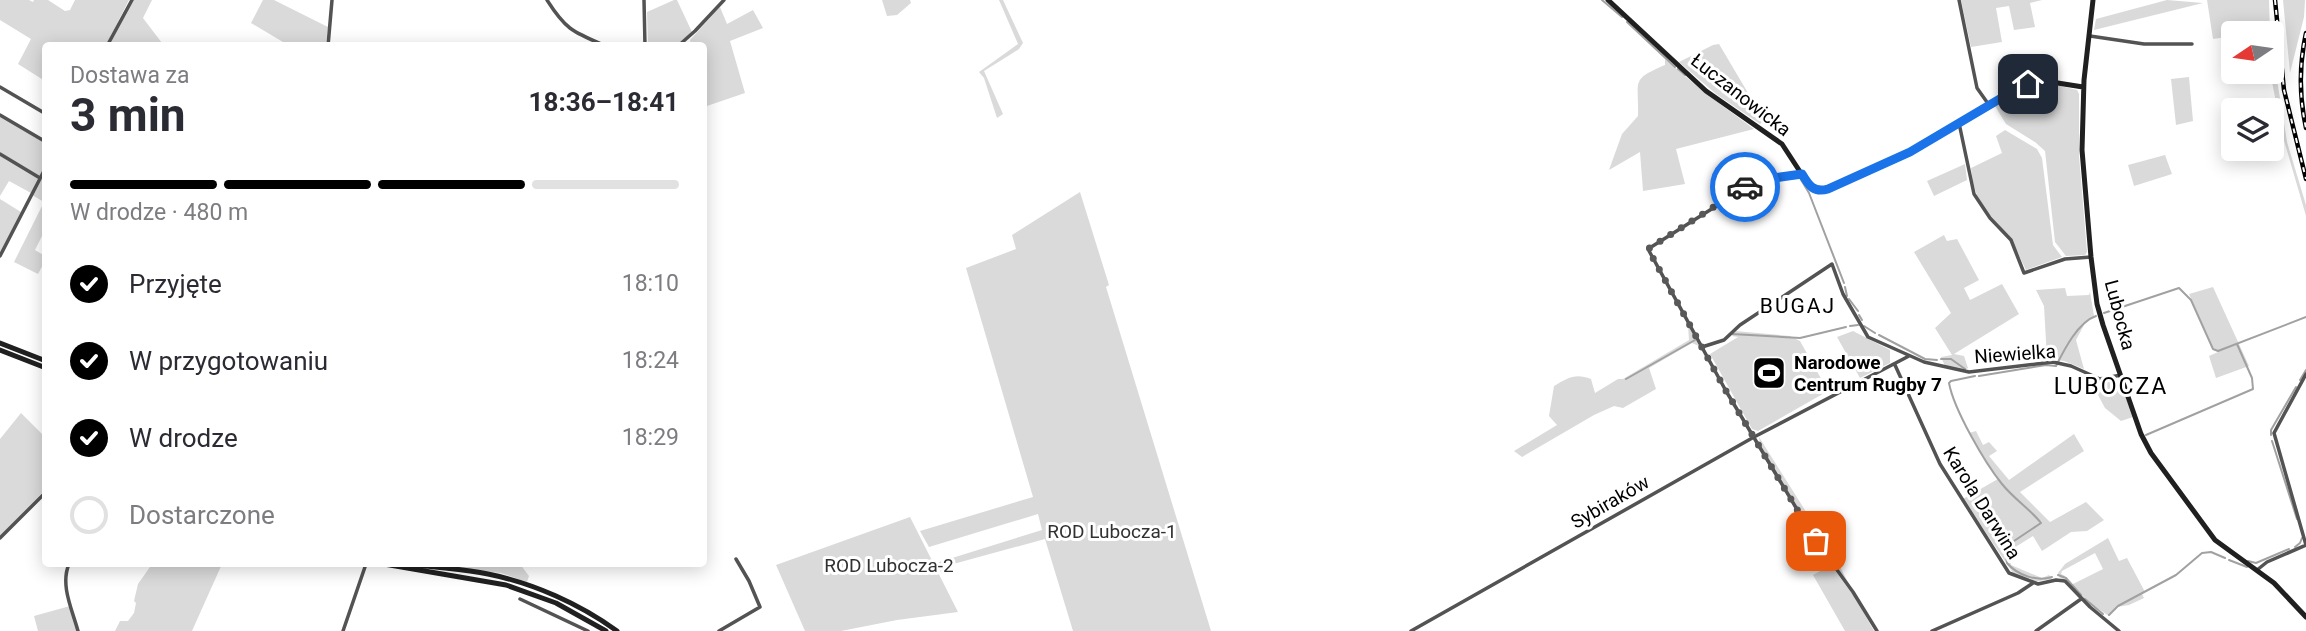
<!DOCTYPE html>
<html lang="pl">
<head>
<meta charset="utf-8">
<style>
  body { margin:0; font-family:Roboto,sans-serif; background:#f7f7f7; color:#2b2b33; height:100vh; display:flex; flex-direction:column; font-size:26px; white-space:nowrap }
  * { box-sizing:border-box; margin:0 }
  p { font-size:23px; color:#7c7c81 }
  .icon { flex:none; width:38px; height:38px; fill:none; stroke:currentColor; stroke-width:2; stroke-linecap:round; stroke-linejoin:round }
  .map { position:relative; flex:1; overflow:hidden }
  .details { position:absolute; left:42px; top:42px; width:665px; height:525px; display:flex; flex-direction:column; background:#fff; border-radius:7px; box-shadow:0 4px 18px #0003 }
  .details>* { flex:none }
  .needle { width:46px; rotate:257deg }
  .tools { position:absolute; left:2221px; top:21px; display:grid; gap:14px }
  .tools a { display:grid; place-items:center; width:63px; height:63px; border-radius:7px; background:#fff; box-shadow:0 4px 18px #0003; font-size:35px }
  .pin { position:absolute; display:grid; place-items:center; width:60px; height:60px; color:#fff; margin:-30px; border-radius:14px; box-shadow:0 4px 10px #0006 }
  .courier { position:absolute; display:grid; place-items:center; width:70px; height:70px; margin:-35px; border:5px solid #1a73e8; border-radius:50%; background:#fff; color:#222; box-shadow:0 2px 9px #0007 }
  .headline em { font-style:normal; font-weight:700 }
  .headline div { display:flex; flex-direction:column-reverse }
  .headline { display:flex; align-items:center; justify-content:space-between; height:119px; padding:0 28px }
  h1 { font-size:46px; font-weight:700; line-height:52px }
  .bar { display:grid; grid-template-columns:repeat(4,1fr); gap:10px 7px; align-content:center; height:84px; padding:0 28px }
  .bar i { height:9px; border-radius:5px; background:#e1e1e2 }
  .bar .current { background:#000 }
  .bar p { grid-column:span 4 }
  ol { padding:0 28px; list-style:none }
  li { display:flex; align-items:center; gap:21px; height:77px }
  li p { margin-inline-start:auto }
  li .icon { padding:7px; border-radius:50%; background:#000; color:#fff; stroke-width:4 }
  li:last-child { color:#7c7c81 }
  li i { width:38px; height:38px; border:4px solid #e1e1e2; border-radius:50% }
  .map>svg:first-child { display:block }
  .green { fill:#dadada }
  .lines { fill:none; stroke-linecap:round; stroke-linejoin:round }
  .stream { stroke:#a1a1a1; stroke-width:2 }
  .street { stroke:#535353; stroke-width:3.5 }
  .secondary { stroke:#202020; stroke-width:5 }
  .rail-casing { stroke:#000; stroke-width:4.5 }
  .rail { stroke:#fff; stroke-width:2; stroke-dasharray:5; stroke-linecap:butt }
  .done { stroke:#595959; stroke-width:7; stroke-dasharray:0 12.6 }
  .route { stroke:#1a73e8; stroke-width:9 }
  .labels { text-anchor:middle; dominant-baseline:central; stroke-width:6; stroke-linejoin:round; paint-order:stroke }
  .street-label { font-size:19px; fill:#000; stroke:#fff }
  .poi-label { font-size:19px; font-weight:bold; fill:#000; stroke:#fff; text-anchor:start }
  .park-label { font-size:19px; fill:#313131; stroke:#fff }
  .neighbourhood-label { font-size:21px; letter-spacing:2px; fill:#000; stroke:#fff }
  .quarter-label { font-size:23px; letter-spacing:2px; fill:#000; stroke:#fff }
</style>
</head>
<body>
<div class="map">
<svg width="2306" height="631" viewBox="0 0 2306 631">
  <rect width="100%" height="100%" fill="#fff"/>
  <path class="green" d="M0,0H29L33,2L34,0H48L65,11L70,10L75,0H129L106,45L46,46L45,81L18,64L31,39L0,20Z
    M132,0H152L143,18L162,43L167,45L109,46Z
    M263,0H274L328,27L326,45H288L251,23Z
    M674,0H677L692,32L676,45H648L647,12Z
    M882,0H910L911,3L897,15L887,16Z
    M999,0H1003L1023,43L1019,49L984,71L1003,114L997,118L984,78L979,72L1018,44Z
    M1961,0H2042L2030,3L2035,27L2014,30L2009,6L1996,8L2002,42L1971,47Z
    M2167,0L2203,3L2094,30L2096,19Z
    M2207,0H2269L2270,33H2233V36L2213,39Z
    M2283,0H2305L2304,17L2290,73Z
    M720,7L727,24L753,10L763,28L730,41L745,93L704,107V46L691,45L690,40Z
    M1719,44L1748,93L1767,117L1760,124L1716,94L1679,62L1713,45Z
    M2272,48L2287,142L2306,205V216L2283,137L2270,72Z
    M1665,59L1705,93L1754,129L1676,149L1685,184L1643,191L1640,152L1609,170L1622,134L1638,116C1639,80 1630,80 1665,65Z
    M2189,77L2193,121L2176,125L2171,79Z
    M2053,84L2077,90L2079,94V156L2087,252L2085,255L2066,256L2055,242L2045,151L2035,142L2006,124L1995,106C2014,94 2030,86 2053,84Z
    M0,116L45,143V165L40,176L0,153Z
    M2005,130L2037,149L2042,158L2053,245L2062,257L2026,270C2022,262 2018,253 2014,245C1993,211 1976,214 1971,168L2002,153L1996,136Z
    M0,155L38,178L31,193L9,181L0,196Z
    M2165,155L2172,174L2134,186L2128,165Z
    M1965,164L1967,180L1934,196L1927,181Z
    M45,169V230L35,250L45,256V261L38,274L14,262L44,202L32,195Z
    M1080,192L1109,285L1106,287L1211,631H1073L1045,539L946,566V572L942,574L936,563L1042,530L1038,514L929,547L920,531L1033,497L966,268L1016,249L1012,235Z
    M0,199L21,212L0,253Z
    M1944,235L1947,241L1957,239L1979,280L1964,288L1970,300L2002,284L2019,314L1954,354L1964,356L1968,368L1965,370L1945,366L1941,357L1952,355L1935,328L1951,313L1914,252Z
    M2213,287L2249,366L2216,378L2209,356L2218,352L2213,347L2189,294Z
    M2065,288L2067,296L2089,295L2090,292L2094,316L2085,323L2076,340L2084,369L2064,361L2047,359L2044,306L2036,290Z
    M1688,325L1699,346L1692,343L1649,368L1656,389L1623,408L1614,406L1594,415L1522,457L1514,451L1557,425L1549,416L1554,386C1568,378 1575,373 1591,379L1595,393L1618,379H1623L1689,340Z
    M1735,331L1790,336L1800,341L1828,391L1758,431L1752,429L1710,354L1738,337L1732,336Z
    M1853,331L1890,350V363L1860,378L1837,337Z
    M2115,380L2121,384L2133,417L2121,421L2105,408L2098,395L2102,383Z
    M21,413L45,437V490L0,536V439Z
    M1976,431L1983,445L1989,442L1997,451L1989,456L2009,480L2074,434L2084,451L2020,492L2050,522L2086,502L2104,520L2087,531L2071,532L2042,551L2033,536L2009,551L2011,565L2042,578L2049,575L2052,579L2034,582L2030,578L2025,581L2013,573L1963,499L1998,479L1969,433Z
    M1759,437L1837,561L1850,586C1835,565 1759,455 1759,437Z
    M910,517L958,612L897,620L841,631H805L776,565Z
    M2108,538L2119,561L2127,558L2145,592L2142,594L2144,598L2129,605L2117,607L2109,616L2082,598L2071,585L2103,569L2095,553L2062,571L2061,574L2065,576L2064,579L2060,578L2058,573L2065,564Z
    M152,564H222L192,631H115L120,621H128L134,613L136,603L134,601L138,584Z
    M428,564H520L529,576L527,582L501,573Z
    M1831,565L1856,599L1874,631H1845L1813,575Z
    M70,606L77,631H38L34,616Z"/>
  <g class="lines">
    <path class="stream" d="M1602,0L1622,17
      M1627,22L1675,67
      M1678,69L1685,75
      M1800,178L1809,193L1844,283
      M1845,287L1847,296
      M1849,299L1858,311
      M2104,313L2179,288L2191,300L2213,349L2218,351L2306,317
      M1859,315L1862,320
      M1850,326L1858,325
      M1864,326L1875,333
      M1732,334L1800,338L1846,327
      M1879,335L1925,359L1937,360
      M1941,359H1951L1965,369
      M1975,376L1951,381L1949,383C1954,410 1985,463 2002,484C2014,499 2030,509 2041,523L2005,547L2007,563C2017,575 2037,582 2052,577
      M1979,376L2046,365L2056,366C2064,350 2078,322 2096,316
      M1626,379L1695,340
      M2300,380L2306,370
      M2146,435L2253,389L2252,378L2237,344
      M2271,435V430L2296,387
      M2272,441L2297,519
      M2295,547L2300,543L2302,538
      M2229,560L2247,567
      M2248,561L2256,563L2289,549
      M2058,575L2066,578L2081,595
      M2085,599L2103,614
      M2109,615L2118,606L2176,575L2202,553L2211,552L2225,558"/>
    <path class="street" d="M547,0C566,30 573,32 606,46
      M644,0L645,46
      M1959,0L1977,88L1989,105
      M2090,36L2144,44H2192
      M107,46L132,0
      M328,46L332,0
      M678,46L695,31L724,0
      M0,87L46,114
      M0,115L46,142
      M1959,123L1974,194L1990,218L2011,240L2024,273L2065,259L2091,257
      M0,154L40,178
      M1802,174L1753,183L1648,249L1726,391L1816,541L1853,592L1877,631
      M0,256L46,167
      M1702,347L1724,340L1740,325L1832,264L1843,294L1868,337L1924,362L1969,372L2053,362L2071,366L2100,379L2121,375
      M1895,365L1940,464L2009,573L2038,584L2056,580L2065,581L2090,607L2119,631
      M0,538L46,492
      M69,564C60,585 72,609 78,631
      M2257,570L2267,562L2306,545L2274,433L2306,374
      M520,599L588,631
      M343,631L366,564
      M719,631L760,607L749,581L736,559
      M1411,631L1754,437L1909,356
      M1932,631L2018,593L2033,583
      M2036,631L2081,599"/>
    <path class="secondary" d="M1608,0L1706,91L1782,144L1810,187L1817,191L1830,189L1910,152L2025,85L2045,81L2083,87
      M2093,0L2084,80L2082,150L2091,257L2097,304L2103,325L2141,434L2151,453L2215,540L2274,583L2306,617
      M0,343L46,361
      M0,350L46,368
      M384,564L506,585L556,603L606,631
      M413,564C438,568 463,569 488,574C533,583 580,604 617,631"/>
    <defs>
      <path id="rail" d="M2275,0L2284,90L2306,179
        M2306,33C2299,65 2299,96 2306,128"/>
    </defs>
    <use href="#rail" class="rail-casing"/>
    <use href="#rail" class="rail"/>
  </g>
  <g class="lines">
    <path class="done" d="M1745,187L1648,249L1726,391L1816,541"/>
    <path class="route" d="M1745,187L1759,180L1802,174C1809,186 1814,193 1828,189L1910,152L2003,97L2028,84"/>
  </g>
  <defs>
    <symbol id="stadium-square" viewBox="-11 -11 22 22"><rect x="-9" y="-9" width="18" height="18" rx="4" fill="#000" stroke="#fff"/><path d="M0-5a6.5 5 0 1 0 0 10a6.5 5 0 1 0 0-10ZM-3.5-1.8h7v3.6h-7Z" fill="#fff"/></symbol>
  </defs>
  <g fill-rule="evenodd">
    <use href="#stadium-square" x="1750" y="354" width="38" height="38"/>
  </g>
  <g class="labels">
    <g class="street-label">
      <text transform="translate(1741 95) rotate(38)">Łuczanowicka</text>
      <text transform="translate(2120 315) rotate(75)">Lubocka</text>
      <text transform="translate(2015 354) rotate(-4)">Niewielka</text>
      <text transform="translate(1610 502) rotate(-30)">Sybiraków</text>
      <text transform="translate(1982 503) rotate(58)">Karola Darwina</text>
    </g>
    <g class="poi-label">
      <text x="1794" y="362">Narodowe<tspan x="1794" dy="22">Centrum Rugby 7</tspan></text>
    </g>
    <g class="park-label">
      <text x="1112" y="531">ROD Lubocza-1</text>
      <text x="889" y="565">ROD Lubocza-2</text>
    </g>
    <g class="neighbourhood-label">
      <text x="1798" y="306">BUGAJ</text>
    </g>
    <g class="quarter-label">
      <text x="2111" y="386">LUBOCZA</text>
    </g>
  </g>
</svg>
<div class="tools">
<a><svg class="needle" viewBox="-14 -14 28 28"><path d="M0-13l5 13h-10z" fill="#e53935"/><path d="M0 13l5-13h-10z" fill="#7c7c81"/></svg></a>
<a><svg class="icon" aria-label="layers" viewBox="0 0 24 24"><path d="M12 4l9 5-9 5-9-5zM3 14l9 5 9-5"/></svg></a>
</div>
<div class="pin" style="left:1816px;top:541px;background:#ea580c"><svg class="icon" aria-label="bag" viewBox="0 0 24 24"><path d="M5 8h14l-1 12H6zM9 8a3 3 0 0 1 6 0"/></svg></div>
<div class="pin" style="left:2028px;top:84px;background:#1f2937"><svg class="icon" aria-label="home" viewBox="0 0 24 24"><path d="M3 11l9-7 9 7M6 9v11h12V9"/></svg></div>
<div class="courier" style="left:1745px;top:187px"><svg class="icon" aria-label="car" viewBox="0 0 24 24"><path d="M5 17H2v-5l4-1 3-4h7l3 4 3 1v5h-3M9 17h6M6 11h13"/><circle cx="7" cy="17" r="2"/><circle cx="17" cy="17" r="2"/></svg></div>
<section class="details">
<div class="headline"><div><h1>3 min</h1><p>Dostawa za</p></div><em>18:36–18:41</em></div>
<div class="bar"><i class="current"></i><i class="current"></i><i class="current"></i><i></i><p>W drodze · 480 m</p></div>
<ol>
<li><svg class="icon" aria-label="check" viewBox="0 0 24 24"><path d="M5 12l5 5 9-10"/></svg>Przyjęte<p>18:10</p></li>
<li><svg class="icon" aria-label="check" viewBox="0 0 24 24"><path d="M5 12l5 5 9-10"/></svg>W przygotowaniu<p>18:24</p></li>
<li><svg class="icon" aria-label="check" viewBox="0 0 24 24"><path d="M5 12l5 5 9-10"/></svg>W drodze<p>18:29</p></li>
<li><i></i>Dostarczone</li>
</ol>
</section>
</div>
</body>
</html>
